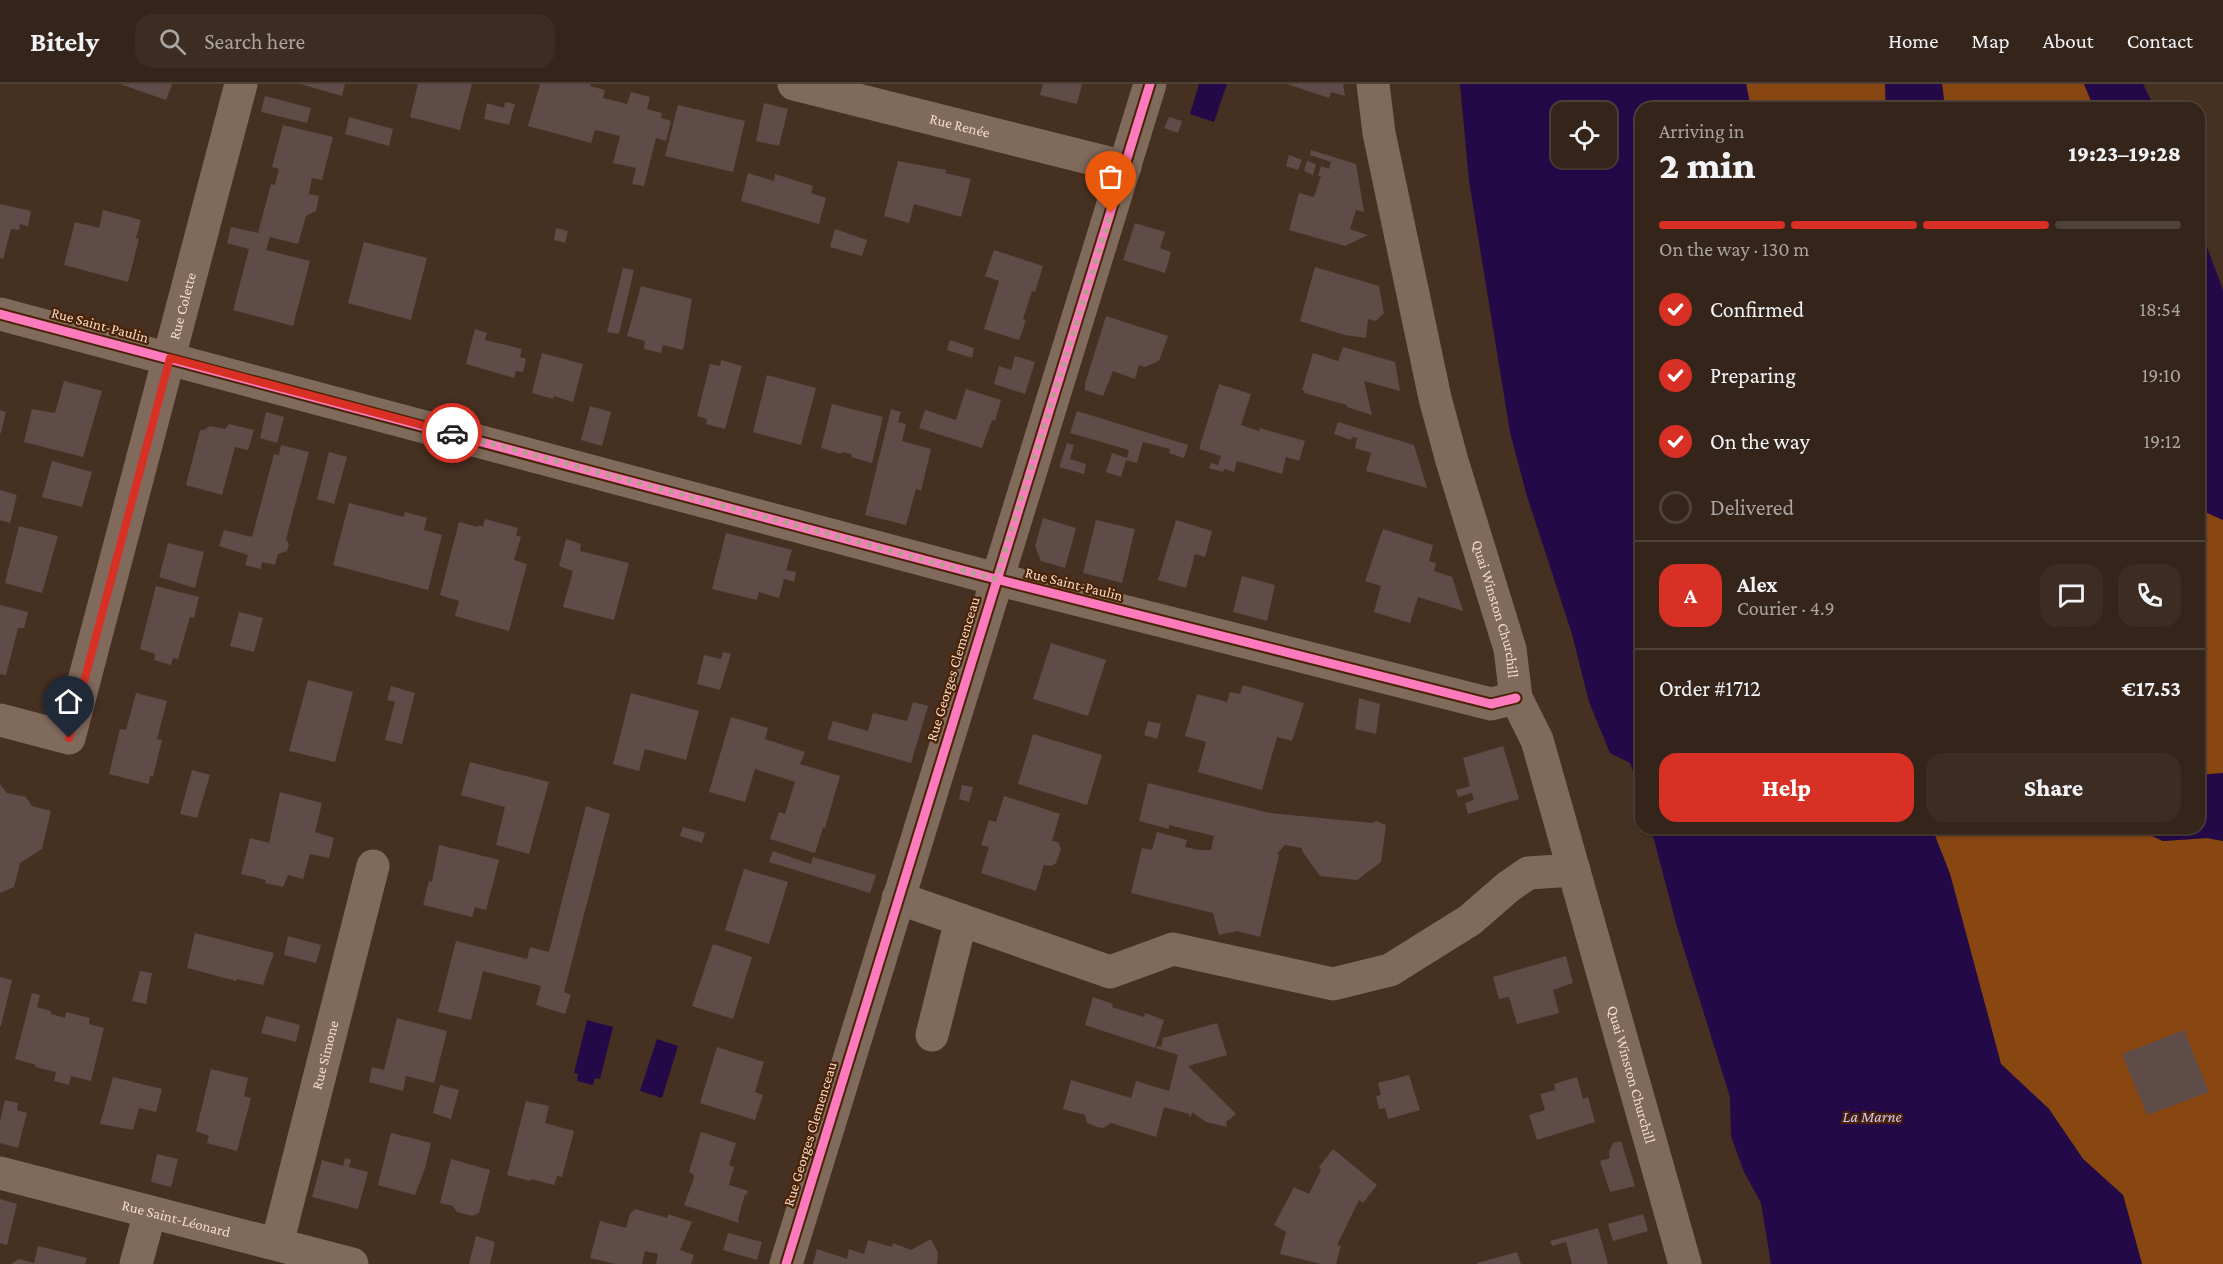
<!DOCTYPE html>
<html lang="en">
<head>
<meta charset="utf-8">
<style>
  body { margin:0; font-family:"Crimson Pro",serif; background:#3c2c22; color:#f1f3f6; height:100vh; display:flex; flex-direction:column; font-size:22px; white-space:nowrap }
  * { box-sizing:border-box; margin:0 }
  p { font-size:20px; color:#a9a4a2 }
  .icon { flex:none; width:33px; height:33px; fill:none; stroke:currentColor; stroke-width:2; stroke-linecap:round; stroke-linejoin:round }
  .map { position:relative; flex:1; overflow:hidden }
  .sheet { position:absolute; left:1635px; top:18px; width:570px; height:732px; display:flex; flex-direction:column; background:#342419; border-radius:18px; box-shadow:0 2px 4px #0004,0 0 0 2px #4e4138 }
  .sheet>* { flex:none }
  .buttons { position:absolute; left:1551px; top:18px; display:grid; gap:12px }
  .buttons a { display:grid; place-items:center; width:66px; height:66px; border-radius:12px; background:#342419; box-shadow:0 2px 4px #0004,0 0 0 2px #4e4138; font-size:30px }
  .pin { position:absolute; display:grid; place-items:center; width:51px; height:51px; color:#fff; margin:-62px -26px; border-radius:50% 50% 50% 0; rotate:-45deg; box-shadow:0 0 6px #0007 }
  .pin .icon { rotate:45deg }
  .courier { position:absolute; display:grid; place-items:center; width:60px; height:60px; margin:-30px; border:4px solid #d93025; border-radius:50%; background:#fff; color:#222; box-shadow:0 2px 8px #0007 }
  .summary em { font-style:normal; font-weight:800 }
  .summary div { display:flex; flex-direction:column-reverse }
  .summary { display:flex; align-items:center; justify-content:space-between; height:102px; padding:0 24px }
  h1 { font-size:39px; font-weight:800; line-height:45px }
  .bar { display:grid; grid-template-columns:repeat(4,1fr); gap:9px 6px; align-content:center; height:72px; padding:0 24px }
  .bar i { height:8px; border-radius:4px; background:#4e4138 }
  .bar .selected { background:#d93025 }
  .bar p { grid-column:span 4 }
  .line { display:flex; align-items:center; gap:15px; padding:0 24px; border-top:2px solid #4e4138 }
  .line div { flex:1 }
  .round { display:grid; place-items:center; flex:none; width:63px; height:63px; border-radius:18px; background:#3c2c22 }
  ol { padding:0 24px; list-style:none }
  li { display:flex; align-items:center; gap:18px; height:66px }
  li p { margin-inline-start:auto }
  li .icon { padding:6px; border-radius:50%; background:#d93025; color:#fff; stroke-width:4 }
  li:last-child { color:#a9a4a2 }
  li i { width:33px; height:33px; border:3px solid #4e4138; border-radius:50% }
  .action { display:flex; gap:12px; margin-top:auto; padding:12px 24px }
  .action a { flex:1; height:69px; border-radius:18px; background:#d93025; color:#fff; font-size:24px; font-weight:800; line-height:69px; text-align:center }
  .action a+a { background:#3c2c22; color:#f1f3f6 }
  header { display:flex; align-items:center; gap:36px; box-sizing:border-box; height:84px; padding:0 30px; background:#342419; border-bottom:2px solid #4e4138 }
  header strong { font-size:28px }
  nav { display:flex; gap:33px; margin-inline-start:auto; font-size:21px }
  .search { width:420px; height:54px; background:#3c2c22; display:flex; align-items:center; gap:15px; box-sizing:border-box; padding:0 21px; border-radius:18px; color:#a9a4a2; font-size:22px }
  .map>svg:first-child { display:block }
  .forest { fill:#884611 }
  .water { fill:#240949; fill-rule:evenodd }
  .building { fill:#5f4c49 }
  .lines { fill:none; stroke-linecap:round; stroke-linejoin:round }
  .minor { stroke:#7f6a5c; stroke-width:33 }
  .cycleway-casing { stroke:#4a2306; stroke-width:13 }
  .cycleway { stroke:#fd7abc; stroke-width:9 }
  .done { stroke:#b79e90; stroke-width:6; stroke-dasharray:0 10.8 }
  .route { stroke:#d93025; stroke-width:8 }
  .labels { text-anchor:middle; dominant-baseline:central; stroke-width:4.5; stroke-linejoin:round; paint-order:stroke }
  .street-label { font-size:15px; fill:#f4dacb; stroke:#4a2306 }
  .water-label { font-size:16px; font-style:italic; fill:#cfc6f9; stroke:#4a2306 }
</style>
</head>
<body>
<header>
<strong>Bitely</strong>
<div class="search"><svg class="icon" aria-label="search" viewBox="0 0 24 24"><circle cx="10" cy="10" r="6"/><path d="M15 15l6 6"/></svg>Search here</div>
<nav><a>Home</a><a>Map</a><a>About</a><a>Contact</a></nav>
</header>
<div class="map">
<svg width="2223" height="1180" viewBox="0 0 2223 1180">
  <rect width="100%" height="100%" fill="#463021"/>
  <path class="forest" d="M1746,0H1885L1886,24H1751Z
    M1942,0H2084L2094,24H1945Z
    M2199,399L2203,427L2223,436V689L2199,691Z
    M1932,744H2135L2163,757L2207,754L2223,757V1180H2142L2123,1111L2083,1075L2049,1025L2001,980L1950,790Z"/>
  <path class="water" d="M1199,0H1227L1214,38L1190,30Z
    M1460,0H1746L1751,24H1641V708L1630,679L1610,669L1589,618L1572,550L1526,409L1510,348L1469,97ZM1562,28H1606V74H1562Z
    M1885,0H1942L1945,24H1886Z
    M2084,0H2143L2155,24H2094Z
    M2199,142L2223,206V436L2203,427L2199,399Z
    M2223,689V757L2207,754L2163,757L2135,744H2199V691Z
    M1651,744H1932L1950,790L2001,980L2049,1025L2083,1075L2123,1111L2142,1180H1771L1761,1119L1744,1088L1731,1052L1730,1013L1677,843Z
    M587,936L613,943L600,995L595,994L593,1001L577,997L578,990L574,989Z
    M657,955L678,962L662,1014L640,1007Z"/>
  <path class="building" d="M120,0H172L166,16Z
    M300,0H345L342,12Z
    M418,0H472L460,46L410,33Z
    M540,0H591L590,2L605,6L603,14L627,20L631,8L650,13L647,25L662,29L661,34L671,37L666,57L656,54L644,102L632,100L636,84L613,79L620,52L595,46L591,59L528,42Z
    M1043,0H1082L1077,20L1040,11Z
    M1287,0H1343L1345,12L1331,8L1329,14Z
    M265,12L311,24L307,39L261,28Z
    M505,18L515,20L509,41L484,35L487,19L504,24Z
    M764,19L788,25L779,62L756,57Z
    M678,21L745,37L733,88L665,72Z
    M349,33L393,45L389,62L345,50Z
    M1169,33L1182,37L1178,49L1164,44Z
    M283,41L333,53L322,96L312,94L309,110L319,112L316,127L306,132L298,160L270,153L266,166L310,177L293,242L233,226L249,165L227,159L231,143L258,149L271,100L275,101L279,85L272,83Z
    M1311,66L1356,80L1364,128L1356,126L1350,145L1368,151L1345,162L1289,146L1299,109L1314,113L1321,92H1318L1321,82L1329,85L1331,78L1310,71Z
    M1289,71L1302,76L1298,86L1286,82Z
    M898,77L946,86L945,89L971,95L961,133L914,120L909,139L884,132Z
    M1307,77L1316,80L1313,91L1304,87Z
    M748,89L774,97L775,90L813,102L811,109L826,114L819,140L741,117Z
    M0,120L31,127L28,142L20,140L19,146L11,145L3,175L0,174Z
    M103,126L141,136L136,154L139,155L128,198L64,181L75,138L99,144Z
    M1135,139L1165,148L1160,164L1171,168L1165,189L1123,176Z
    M556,144L568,147L565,159L554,156Z
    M835,145L867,156L862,172L830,163Z
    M364,158L427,174L411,236L348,219Z
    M994,166L1043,182L1035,208L1032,207L1023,235L1026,236L1019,256L984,245L999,197L985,192Z
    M1315,183L1379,202L1384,229L1376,237L1368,235L1366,254L1345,251L1300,237Z
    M623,184L634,186L619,250L607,248Z
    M641,202L692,215L683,266L663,261L661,269L644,265L645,257L627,252Z
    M1106,232L1168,252L1159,277L1145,283L1139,281L1135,295L1113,287L1103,312L1085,306V300Z
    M475,245L487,249L485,256L522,265L520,273L526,275L523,288L516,287L514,294L466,280Z
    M950,256L974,264L972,274L947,266Z
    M1343,263L1395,278L1400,307L1364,297L1372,331L1347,323V321L1304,309L1305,307L1302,306L1313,269L1338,277Z
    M542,269L583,280L573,318L554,312L553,315L532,309Z
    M1015,272L1035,278L1025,310L994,300L999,282L1011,286Z
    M721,276L742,282L725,345L706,340L707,335L697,332L710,280L720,282Z
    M767,291L816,304L801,361L753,348Z
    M64,297L102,307L83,373L24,358L32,325L55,329Z
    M1219,300L1251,310L1241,341L1259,347L1260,344L1305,357L1299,377L1286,373L1282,390L1237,377L1234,388L1224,385L1223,388L1209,384L1211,379L1218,381L1221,372L1199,365Z
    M966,305L1001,316L995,337L992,336L982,364L919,344L925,326L956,336Z
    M832,320L883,333L872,379L851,373L852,370L842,368L841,370L821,364Z
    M590,322L611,328L602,362L581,356Z
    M891,325L901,328L898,338L906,340L902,357L931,365L921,407L916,405L906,441L865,431Z
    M0,326L6,328L1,349H0Z
    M1077,327L1188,361L1184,374L1169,369L1170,365L1143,358L1137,379L1126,376L1121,393L1106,388L1112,369L1127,374L1129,366L1070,349Z
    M266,328L284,333L277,359L260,354Z
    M1338,338L1414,361L1427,404L1366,387L1371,369L1355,364L1357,354L1352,353L1351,356L1334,350Z
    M229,340L254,346L248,366L235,363L222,411L186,401L200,346H204L210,342L225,345Z
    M1067,359L1074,361L1070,375L1086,380L1084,390L1059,383Z
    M281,361L309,368L286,455L289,460L287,467L278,470L275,481L262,478L261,485L245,481L248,471L219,462L224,446L252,453L274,370L279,371Z
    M329,368L347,373L334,420L317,415Z
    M52,377L92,388L82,423L42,413Z
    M0,406L17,411L10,439L0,436Z
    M349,419L404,433L405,428L427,434L424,446L442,451L428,506L333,481Z
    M1043,434L1076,444L1065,484L1041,477L1035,462Z
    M485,435L518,444L516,451L521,453L514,476L527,480L509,547L455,532L459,517L440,511L459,438L478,443L479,441L483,443Z
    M1096,436L1135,445L1122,499L1083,489Z
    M1176,436L1212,447L1205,473L1195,470L1186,504L1158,496Z
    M19,442L58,452L42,509L5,499Z
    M1383,445L1433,461L1429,477L1436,479L1434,487L1452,493L1463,527L1418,513L1410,539L1374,528L1381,502L1365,497Z
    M726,449L792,466L786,486L796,488L794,498L784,495L779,514L759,508L757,516L712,505Z
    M566,455L581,460L580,467L629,479L614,536L563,523L573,487L559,482Z
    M168,459L204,468L195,504L159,493Z
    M1242,492L1275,501L1267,537L1233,528Z
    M156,502L199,513L194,534L190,533L178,575L173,574L171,581L154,576L155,570L140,565Z
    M0,521L28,528L24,544H18L6,591L0,590Z
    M239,528L263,534L254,568L230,562Z
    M1051,559L1106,576L1088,632L1033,615Z
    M723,568L731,570L720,606L697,600L704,571L721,575Z
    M308,596L353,608L335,678L289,667Z
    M1243,601L1304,619L1292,657L1277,653L1262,706L1198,688L1206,658L1185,652L1197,610L1227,618L1230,608L1240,610Z
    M391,602L415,609L402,660L385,656L395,618L387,616Z
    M136,609L167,617L157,655L162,656L153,693L150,692L149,700L109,690L120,645L126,646Z
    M631,609L699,627L686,676L645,665L639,687L613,680Z
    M1359,614L1380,620L1376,650L1355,645Z
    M913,618L928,622L911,679L827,655L833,637L868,647L873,629L907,637Z
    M731,633L768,644L765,655L805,668L800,680L840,692L825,744H823L815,769L770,755L779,728L785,730L795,698L755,685L745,718L709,708Z
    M1148,637L1161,640L1157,655L1144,651Z
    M1033,650L1102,671L1087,721L1018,700Z
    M1503,662L1519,715L1468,730L1465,719L1474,716L1472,709L1458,713L1456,706L1470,702L1463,674Z
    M470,678L549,698L529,770L496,761L505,723L461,711Z
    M192,686L210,691L197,734L180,730Z
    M1148,699L1270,729L1372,739L1376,737L1386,741L1381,778L1357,796L1320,792L1302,767V764L1285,761L1277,770L1279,771L1260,853L1237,847L1219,851L1213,829L1131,809L1142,764L1152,766L1157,748L1187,756L1185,763L1199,766H1211L1214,752L1169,741V745L1139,737Z
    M0,700L7,709L26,713L32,722L51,727L42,765L20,779L14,803L0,809Z
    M962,701L973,703L969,718L959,715Z
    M280,708L322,719L315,748L334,754L329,774L310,770L303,795L288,791L283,803L265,799L266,796L241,790L250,754L269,759Z
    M1004,712L1060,730L1052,757L1058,758L1061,765L1056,779L1051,782L1044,781L1036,807L981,789L989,763L981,761L989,736L996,738Z
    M586,722L610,730L564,908L571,911L565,930L536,921L541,902L483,887L471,936L438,928L456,857L527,875L530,863L549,868Z
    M683,743L705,749L702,759L680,752Z
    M439,761L499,776L486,826L475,823L472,833L423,821L429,797L432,798Z
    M773,767L811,780L813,773L876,791L870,809L769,778Z
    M744,785L788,798L769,860L725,846Z
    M195,849L274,869L263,901L237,895L236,897L187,884Z
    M288,852L321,861L316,879L284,871Z
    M713,860L752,873L733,935L692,922Z
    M1566,872L1573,899L1553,906L1559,929L1517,940L1509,913L1499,915L1493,893Z
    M140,887L152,889L146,920L132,917Z
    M0,893L12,896L1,942H0Z
    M32,909L40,911L37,923L51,927V930L65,934L66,928L90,934L89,940L104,944L91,997L71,992L69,1001L54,997L56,988L35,983L36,981L15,975Z
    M1093,913L1113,920L1112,923L1144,933L1145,929L1164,936L1155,964L1085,941Z
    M266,932L300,941L296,958L261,949Z
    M397,934L447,947L434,999L406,992L403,1007L369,998L372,983L384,986Z
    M1217,939L1227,971L1188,982L1236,1030L1226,1038L1227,1043L1206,1038L1192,1028L1191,1032H1189V1030L1164,1023L1156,1053L1111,1039L1104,1044L1097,1043L1087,1039L1085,1031L1063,1025L1071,996L1131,1014L1136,997L1169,1007L1178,971L1156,964L1157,962L1161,963L1163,954Z
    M2184,946L2209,1008L2147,1031L2122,970Z
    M717,963L764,978L755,1008L763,1011L755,1036L700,1019Z
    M211,985L248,994L244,1012L251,1014L237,1067L207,1059L209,1052L196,1047Z
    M1409,991L1420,1026L1388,1035L1385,1024L1379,1025L1376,1012L1381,1011L1378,999Z
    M113,993L162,1005L156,1028L139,1024L133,1046L100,1040Z
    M1577,993L1583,1015L1588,1013L1595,1038L1537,1056L1529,1031L1545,1026L1540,1010L1555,1006L1554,1000Z
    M440,1001L459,1006L451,1035L433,1029Z
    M5,1016L18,1019L17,1026L27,1029L18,1064L0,1059V1038Z
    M526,1017L549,1022L545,1039L574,1047L562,1093L557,1092L554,1101L531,1095L530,1097L507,1091Z
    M701,1048L736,1059L729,1081L734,1083L729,1101L748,1107L747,1111L745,1110L738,1135L739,1139L684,1121L694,1094L693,1090L689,1088Z
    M391,1049L431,1059L425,1084L415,1111L378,1101Z
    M1621,1057L1635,1102L1610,1108L1600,1077L1610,1074L1609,1068L1613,1059Z
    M1333,1065L1377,1101L1363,1119L1359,1116L1337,1161L1341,1162L1336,1180H1321L1280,1170L1286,1148L1274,1141L1294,1103L1309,1110L1321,1086L1319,1083Z
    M157,1070L178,1075L171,1103L151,1098Z
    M345,1074L351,1076L349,1083L368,1088L358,1125L312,1113L322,1076L343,1082Z
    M451,1075L490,1086L479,1129L472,1132L457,1128L453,1122L440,1119Z
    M0,1115L17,1120L7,1161L0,1159Z
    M635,1125L668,1134V1130L692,1138L680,1166L694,1171L691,1180H656L658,1170L645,1167L642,1180H615L590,1174L600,1137L626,1144L630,1130Z
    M1643,1130L1648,1147L1613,1157L1608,1140Z
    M1598,1144L1608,1180H1572L1566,1158L1552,1162L1550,1157Z
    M728,1149L762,1158L757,1176L723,1166Z
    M476,1152L495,1158L490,1180H469Z
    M931,1155L938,1169L937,1180H813L817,1165L847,1175L849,1165L864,1170L868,1156L892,1163L893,1159L911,1166Z
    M38,1162L87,1174L85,1180H11L19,1175L34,1179Z
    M1517,1168L1521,1180H1477V1179Z"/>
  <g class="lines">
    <g class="minor">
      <path id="s1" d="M794,0L1125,83"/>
      <path id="s2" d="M1373,0L1379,49L1435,314L1452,377L1510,565L1516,614L1537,656L1685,1180"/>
      <path d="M0,230L996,495L1491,620L1516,614"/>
      <path id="s3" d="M0,636L69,654L241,0"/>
      <path d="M898,814L1110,888L1173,865L1333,900L1390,886L1470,836L1508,803L1528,789L1574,786"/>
      <path d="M932,951L961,836"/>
      <path id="s4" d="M0,1089L352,1180"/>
      <path id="s5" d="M277,1160L373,782"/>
      <path d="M136,1180L150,1128"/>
      <path d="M786,1180L1150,0"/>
    </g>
    <defs>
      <path id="cycleway" d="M0,230L996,495L1491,620L1516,614
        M786,1180L1150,0"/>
    </defs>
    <use href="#cycleway" class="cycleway-casing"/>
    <use href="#cycleway" class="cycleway"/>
  </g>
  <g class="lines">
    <path class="done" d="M452,349L996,495L1111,129"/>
    <path class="route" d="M69,654L170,274L452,349"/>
  </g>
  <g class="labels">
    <g class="street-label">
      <text stroke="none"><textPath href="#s1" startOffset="171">Rue Renée</textPath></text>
      <text stroke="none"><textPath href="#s3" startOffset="518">Rue Colette</textPath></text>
      <text transform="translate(100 241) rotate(15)">Rue Saint-Paulin</text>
      <text transform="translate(1074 500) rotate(14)">Rue Saint-Paulin</text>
      <text stroke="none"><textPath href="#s2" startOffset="540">Quai Winston Churchill</textPath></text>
      <text transform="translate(953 585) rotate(-73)">Rue Georges Clemenceau</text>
      <text stroke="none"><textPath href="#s5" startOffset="195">Rue Simone</textPath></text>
      <text stroke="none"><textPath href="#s2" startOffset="1026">Quai Winston Churchill</textPath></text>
      <text transform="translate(810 1050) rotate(-73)">Rue Georges Clemenceau</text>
      <text stroke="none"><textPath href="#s4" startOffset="182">Rue Saint-Léonard</textPath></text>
    </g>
    <g class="water-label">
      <text x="1872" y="1032">La Marne</text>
    </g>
  </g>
</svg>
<div class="buttons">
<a><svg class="icon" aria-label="locate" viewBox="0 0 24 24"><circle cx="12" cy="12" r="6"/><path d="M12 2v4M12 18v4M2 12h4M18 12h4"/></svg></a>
</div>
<div class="pin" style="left:1111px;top:129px;background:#ea580c"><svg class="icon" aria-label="bag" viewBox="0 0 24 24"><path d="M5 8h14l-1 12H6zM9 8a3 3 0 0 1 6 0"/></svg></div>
<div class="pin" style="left:69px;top:654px;background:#1f2937"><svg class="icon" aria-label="home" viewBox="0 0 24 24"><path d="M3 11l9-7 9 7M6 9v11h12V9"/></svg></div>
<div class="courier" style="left:452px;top:349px"><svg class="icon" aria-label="car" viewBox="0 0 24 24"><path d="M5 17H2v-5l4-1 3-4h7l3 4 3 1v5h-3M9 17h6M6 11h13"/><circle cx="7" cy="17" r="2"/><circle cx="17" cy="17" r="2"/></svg></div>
<section class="sheet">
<div class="summary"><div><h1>2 min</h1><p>Arriving in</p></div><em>19:23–19:28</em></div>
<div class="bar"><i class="selected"></i><i class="selected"></i><i class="selected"></i><i></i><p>On the way · 130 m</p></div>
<ol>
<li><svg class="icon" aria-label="check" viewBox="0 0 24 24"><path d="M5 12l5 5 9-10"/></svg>Confirmed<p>18:54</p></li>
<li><svg class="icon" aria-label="check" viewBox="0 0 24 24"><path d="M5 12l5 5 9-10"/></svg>Preparing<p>19:10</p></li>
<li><svg class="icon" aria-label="check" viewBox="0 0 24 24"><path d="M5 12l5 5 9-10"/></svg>On the way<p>19:12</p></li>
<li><i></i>Delivered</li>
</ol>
<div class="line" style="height:108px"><b class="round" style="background:#d93025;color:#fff">A</b><div><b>Alex</b><p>Courier · 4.9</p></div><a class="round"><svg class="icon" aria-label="chat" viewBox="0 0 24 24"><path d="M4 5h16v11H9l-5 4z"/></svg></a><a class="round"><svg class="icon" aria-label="phone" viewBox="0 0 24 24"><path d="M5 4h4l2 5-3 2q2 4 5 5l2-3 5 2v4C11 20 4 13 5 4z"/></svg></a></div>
<div class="line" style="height:78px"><div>Order #1712</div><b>€17.53</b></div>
<div class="action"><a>Help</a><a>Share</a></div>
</section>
</div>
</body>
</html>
